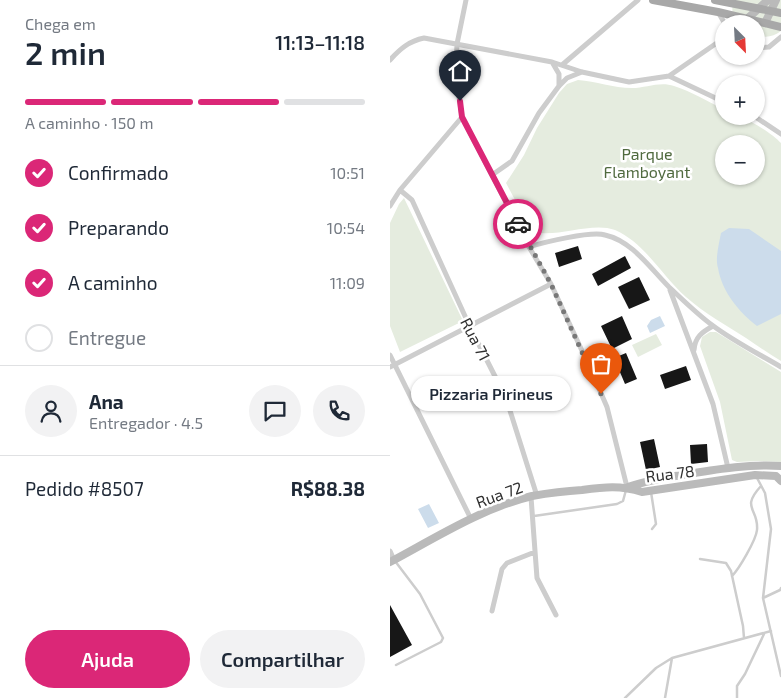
<!DOCTYPE html>
<html lang="pt">
<head>
<meta charset="utf-8">
<style>
  body { margin:0; font-family:"Exo 2",sans-serif; background:#f2f2f3; color:#1f2937; height:100vh; display:flex; flex-direction:column; font-size:19px; white-space:nowrap }
  * { box-sizing:border-box; margin:0 }
  p { font-size:16px; color:#747a83 }
  .icon { flex:none; width:28px; height:28px; fill:none; stroke:currentColor; stroke-width:2; stroke-linecap:round; stroke-linejoin:round }
  .map { position:relative; flex:1; overflow:hidden }
  .drawer { display:flex; flex-direction:column; background:#fff; width:390px }
  .drawer>* { flex:none }
  .needle { width:32px; rotate:156deg }
  .fabs { position:absolute; left:325px; top:15px; display:grid; gap:10px }
  .fabs a { display:grid; place-items:center; width:50px; height:50px; border-radius:50%; background:#fff; box-shadow:0 1px 4px #0004; font-size:25px }
  .pin { position:absolute; display:grid; place-items:center; width:42px; height:42px; color:#fff; margin:-51px -21px; border-radius:50% 50% 50% 0; rotate:-45deg; box-shadow:0 0 5px #0007 }
  .pin .icon { rotate:45deg }
  .courier { position:absolute; display:grid; place-items:center; width:50px; height:50px; margin:-25px; border:4px solid #db2777; border-radius:50%; background:#fff; color:#222; box-shadow:0 1px 6px #0007 }
  .bubble { position:absolute; height:35px; border-radius:18px; background:#fff; box-shadow:0 1px 4px #0004; font-size:16px; font-weight:600; line-height:35px; text-align:center }
  .summary em { font-style:normal; font-weight:600 }
  .summary div { display:flex; flex-direction:column-reverse }
  .summary { display:flex; align-items:center; justify-content:space-between; height:85px; padding:0 25px }
  h1 { font-size:32px; font-weight:600; line-height:38px }
  .bar { display:grid; grid-template-columns:repeat(4,1fr); gap:8px 5px; align-content:center; height:60px; padding:0 25px }
  .bar i { height:6px; border-radius:4px; background:#e0e1e3 }
  .bar .current { background:#db2777 }
  .bar p { grid-column:span 4 }
  .line { display:flex; align-items:center; gap:12px; padding:0 25px; border-top:1px solid #e0e1e3 }
  .line div { flex:1 }
  .round { display:grid; place-items:center; flex:none; width:52px; height:52px; border-radius:26px; background:#f2f2f3 }
  ol { padding:0 25px; list-style:none }
  li { display:flex; align-items:center; gap:15px; height:55px }
  li p { margin-inline-start:auto }
  li .icon { padding:5px; border-radius:50%; background:#db2777; color:#fff; stroke-width:4 }
  li:last-child { color:#747a83 }
  li i { width:28px; height:28px; border:2px solid #e0e1e3; border-radius:50% }
  .button { display:flex; gap:10px; margin-top:auto; padding:10px 25px }
  .button a { flex:1; height:58px; border-radius:30px; background:#db2777; color:#fff; font-size:20px; font-weight:600; line-height:58px; text-align:center }
  .button a+a { background:#f2f2f3; color:#1f2937 }
  main { display:flex; flex:1; min-height:0 }
  .map>svg:first-child { display:block }
  .green { fill:#e5ecdf; fill-rule:evenodd }
  .water { fill:#ccdceb }
  .building { fill:#171717 }
  .lines { fill:none; stroke-linecap:round; stroke-linejoin:round }
  .service { stroke:#cdcdcd; stroke-width:2.5 }
  .minor { stroke:#cdcdcd; stroke-width:5 }
  .secondary { stroke:#bababa; stroke-width:8 }
  .primary { stroke:#a8a8a8; stroke-width:8 }
  .done { stroke:#787878; stroke-width:5; stroke-dasharray:0 9 }
  .route { stroke:#db2777; stroke-width:6 }
  .labels { text-anchor:middle; dominant-baseline:central; stroke-width:5; stroke-linejoin:round; paint-order:stroke }
  .park-label { font-size:16px; fill:#506a3f; stroke:#fff }
  .street-label { font-size:16px; fill:#303030; stroke:#fff }
</style>
</head>
<body>
<main>
<section class="drawer">
<div class="summary"><div><h1>2 min</h1><p>Chega em</p></div><em>11:13–11:18</em></div>
<div class="bar"><i class="current"></i><i class="current"></i><i class="current"></i><i></i><p>A caminho · 150 m</p></div>
<ol>
<li><svg class="icon" aria-label="check" viewBox="0 0 24 24"><path d="M5 12l5 5 9-10"/></svg>Confirmado<p>10:51</p></li>
<li><svg class="icon" aria-label="check" viewBox="0 0 24 24"><path d="M5 12l5 5 9-10"/></svg>Preparando<p>10:54</p></li>
<li><svg class="icon" aria-label="check" viewBox="0 0 24 24"><path d="M5 12l5 5 9-10"/></svg>A caminho<p>11:09</p></li>
<li><i></i>Entregue</li>
</ol>
<div class="line" style="height:90px"><a class="round"><svg class="icon" aria-label="person" viewBox="0 0 24 24"><circle cx="12" cy="8" r="4"/><path d="M4 21q1-7 8-7t8 7"/></svg></a><div><b>Ana</b><p>Entregador · 4.5</p></div><a class="round"><svg class="icon" aria-label="chat" viewBox="0 0 24 24"><path d="M4 5h16v11H9l-5 4z"/></svg></a><a class="round"><svg class="icon" aria-label="phone" viewBox="0 0 24 24"><path d="M5 4h4l2 5-3 2q2 4 5 5l2-3 5 2v4C11 20 4 13 5 4z"/></svg></a></div>
<div class="line" style="height:65px"><div>Pedido #8507</div><b>R$88.38</b></div>
<div class="button"><a>Ajuda</a><a>Compartilhar</a></div>
</section>
<div class="map">
<svg width="391" height="698" viewBox="0 0 391 698">
  <rect width="100%" height="100%" fill="#fff"/>
  <path class="green" d="M342,0H391V31C383,37 376,38 366,35V24H343Z
    M188,80C206,81 223,88 242,88C256,88 270,81 284,86C301,91 318,102 334,109V116C339,116 345,115 350,117C362,121 383,134 391,143V361C379,354 368,346 356,338C336,325 315,314 296,297C272,276 255,243 225,230C200,220 154,243 140,228L116,183L134,155L147,128L169,93L177,84ZM334,144H366V176H334Z
    M14,198L73,321L10,352L0,326V223L9,204Z
    M320,332H326L391,372V462L368,461L347,462L342,460L330,402L310,346L312,337Z
    M266,334L272,345L248,357L242,345Z"/>
  <path class="water" d="M339,228L359,229L391,251V314L367,326C349,312 332,292 328,268C325,258 329,244 331,233Z
    M270,316L275,326L260,333L257,326L261,320Z
    M39,504L49,523L38,528L28,509Z"/>
  <path class="building" d="M188,246L192,259L169,267L165,253Z
    M235,256L241,268L208,286L202,274Z
    M249,277L260,300L239,309L228,287Z
    M232,316L242,339L222,349L211,326Z
    M236,353L247,379L235,384L224,358Z
    M296,366L301,380L275,389L270,375Z
    M264,439L270,467L256,470L250,442Z
    M317,444L318,462L301,464L300,445Z
    M0,605L22,645L0,657Z"/>
  <g class="lines">
    <path class="service" d="M366,476L375,493L381,529L373,598L391,676
      M261,492L266,524L262,529
      M144,516L227,504L233,501L236,490
      M310,559L336,563L341,571L353,626L354,638
      M5,561L30,594L53,638L51,642L6,665
      M342,576C349,569 366,540 367,530C369,508 350,509 371,486
      M373,598L390,590L391,588
      M235,698L266,668L282,658L381,631
      M275,698L282,658
      M347,698V686L355,674L374,634"/>
    <path class="minor" d="M76,0L67,44L66,65L67,84L72,117L139,247L161,284L200,368L217,407L237,487
      M328,12L335,24
      M366,48L379,47L391,37
      M0,60C10,49 19,41 34,38L162,62L192,72L239,82L279,76L334,38
      M162,62L169,74V86
      M172,65L248,0
      M279,76L334,102
      M364,116L391,134
      M102,175L122,161L149,113L169,86L177,78L192,72
      M10,190L22,200L80,327L116,398L147,496
      M0,206L10,190L72,117
      M139,247C154,242 201,231 215,235C242,241 260,268 279,287C293,300 307,314 322,325C343,341 369,354 391,367
      M280,290L323,404L338,468
      M304,350C305,337 312,332 323,326
      M0,355L81,519
      M0,367L161,284
      M141,497L147,578L166,615
      M0,551L4,560
      M102,611L112,569L117,563L145,552"/>
    <path class="secondary" d="M357,19L378,0
      M375,23L386,0
      M238,487C258,480 278,477 298,474C329,469 359,464 391,466
      M0,562C45,538 92,508 142,496C159,493 175,491 192,490C214,487 231,485 252,492L365,475L386,476L391,481"/>
    <path class="primary" d="M263,0L328,12L391,27
      M325,0L391,13"/>
  </g>
  <g class="lines">
    <path class="done" d="M128,224L161,284L211,394"/>
    <path class="route" d="M70,101L72,117L128,224"/>
  </g>
  <g class="labels">
    <g class="park-label">
      <text x="257" y="153">Parque<tspan x="257" dy="18">Flamboyant</tspan></text>
    </g>
    <g class="street-label">
      <text transform="translate(86 339) rotate(63)">Rua 71</text>
      <text transform="translate(280 473) rotate(-7)">Rua 78</text>
      <text transform="translate(109 494) rotate(-20)">Rua 72</text>
    </g>
  </g>
</svg>
<div class="fabs">
<a><svg class="needle" viewBox="-14 -14 28 28"><path d="M0-13l5 13h-10z" fill="#e53935"/><path d="M0 13l5-13h-10z" fill="#747a83"/></svg></a>
<a>+</a>
<a>−</a>
</div>
<div class="pin" style="left:211px;top:394px;background:#ea580c"><svg class="icon" aria-label="bag" viewBox="0 0 24 24"><path d="M5 8h14l-1 12H6zM9 8a3 3 0 0 1 6 0"/></svg></div>
<div class="pin" style="left:70px;top:101px;background:#1f2937"><svg class="icon" aria-label="home" viewBox="0 0 24 24"><path d="M3 11l9-7 9 7M6 9v11h12V9"/></svg></div>
<div class="courier" style="left:128px;top:224px"><svg class="icon" aria-label="car" viewBox="0 0 24 24"><path d="M5 17H2v-5l4-1 3-4h7l3 4 3 1v5h-3M9 17h6M6 11h13"/><circle cx="7" cy="17" r="2"/><circle cx="17" cy="17" r="2"/></svg></div>
<div class="bubble" style="left:21px;top:376px;width:160px">Pizzaria Pirineus</div>
</div>
</main>
</body>
</html>
